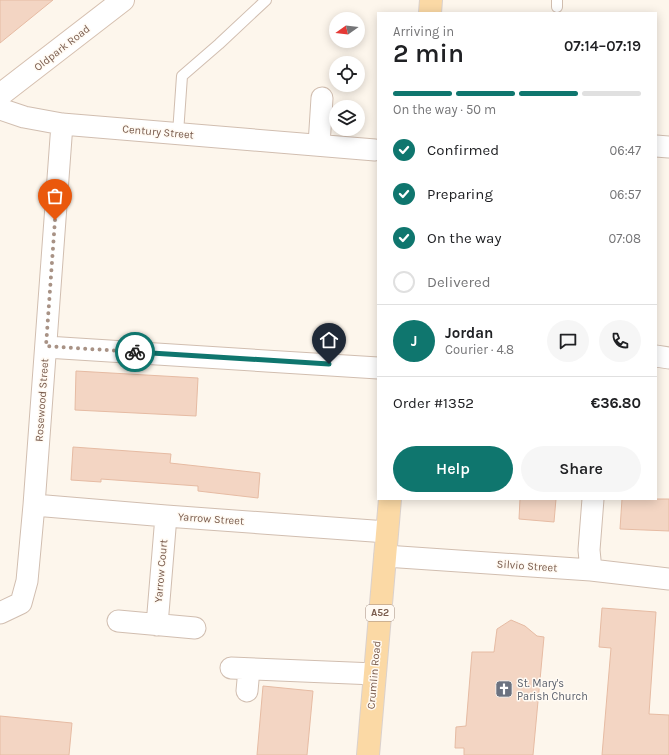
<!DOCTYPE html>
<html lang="en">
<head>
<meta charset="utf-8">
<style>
  body { margin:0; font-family:Karla,sans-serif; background:#f6f6f6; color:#202124; height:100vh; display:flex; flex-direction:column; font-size:15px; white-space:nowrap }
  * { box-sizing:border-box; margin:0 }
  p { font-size:13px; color:#757577 }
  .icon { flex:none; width:22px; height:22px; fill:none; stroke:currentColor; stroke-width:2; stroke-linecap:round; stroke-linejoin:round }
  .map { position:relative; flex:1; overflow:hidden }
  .details { position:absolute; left:377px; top:12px; width:280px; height:488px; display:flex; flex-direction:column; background:#fff; border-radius:0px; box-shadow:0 2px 10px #0003 }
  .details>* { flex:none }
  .needle { width:26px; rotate:256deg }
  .controls { position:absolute; left:329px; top:12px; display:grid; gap:8px }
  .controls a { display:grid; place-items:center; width:36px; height:36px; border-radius:50%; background:#fff; box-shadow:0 2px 10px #0003; font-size:20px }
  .pin { position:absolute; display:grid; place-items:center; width:34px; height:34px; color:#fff; margin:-41px -17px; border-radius:50% 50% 50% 0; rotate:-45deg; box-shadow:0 0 4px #0007 }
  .pin .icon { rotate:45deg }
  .courier { position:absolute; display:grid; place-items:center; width:40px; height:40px; margin:-20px; border:3px solid #0f766e; border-radius:50%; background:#fff; color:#222; box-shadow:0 1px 5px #0007 }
  .summary em { font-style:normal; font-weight:600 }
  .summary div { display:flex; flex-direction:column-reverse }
  .summary { display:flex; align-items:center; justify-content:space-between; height:68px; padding:0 16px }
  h1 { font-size:26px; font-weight:600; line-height:30px }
  .bar { display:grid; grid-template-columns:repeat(4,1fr); gap:6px 4px; align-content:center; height:48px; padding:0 16px }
  .bar i { height:5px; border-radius:3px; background:#e0e0e0 }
  .bar .selected { background:#0f766e }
  .bar p { grid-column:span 4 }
  .line { display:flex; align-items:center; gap:10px; padding:0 16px; border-top:1px solid #e0e0e0 }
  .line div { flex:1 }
  .round { display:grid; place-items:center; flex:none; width:42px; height:42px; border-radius:21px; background:#f6f6f6 }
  ol { padding:0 16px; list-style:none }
  li { display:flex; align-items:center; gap:12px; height:44px }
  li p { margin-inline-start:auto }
  li .icon { padding:4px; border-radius:50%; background:#0f766e; color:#fff; stroke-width:4 }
  li:last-child { color:#757577 }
  li i { width:22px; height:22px; border:2px solid #e0e0e0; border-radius:50% }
  .cta { display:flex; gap:8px; margin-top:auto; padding:8px 16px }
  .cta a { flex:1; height:46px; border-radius:24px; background:#0f766e; color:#fff; font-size:16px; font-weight:600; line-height:46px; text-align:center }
  .cta a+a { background:#f6f6f6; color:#202124 }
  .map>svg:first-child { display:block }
  .building { fill:#f3d5c3; stroke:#e6bba3 }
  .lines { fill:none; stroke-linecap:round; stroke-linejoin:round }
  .lane-casing { stroke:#d1beb0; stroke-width:12 }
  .street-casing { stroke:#d1beb0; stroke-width:23 }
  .secondary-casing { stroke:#d6c0b0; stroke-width:24 }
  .primary-casing { stroke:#dad1cd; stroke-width:24 }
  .lane { stroke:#fff; stroke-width:10 }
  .street { stroke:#fff; stroke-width:21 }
  .secondary { stroke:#fff; stroke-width:22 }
  .primary { stroke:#fbd9a5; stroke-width:22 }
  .done { stroke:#a89285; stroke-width:4; stroke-dasharray:0 7.2 }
  .route { stroke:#0f766e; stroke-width:5 }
  .labels { text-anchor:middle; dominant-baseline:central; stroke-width:3; stroke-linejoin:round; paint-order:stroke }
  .shield { fill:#fffaf3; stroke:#a28b7f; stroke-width:1 }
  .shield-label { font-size:10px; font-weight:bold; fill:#7a5c4d }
  .street-label { font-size:11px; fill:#7a5c4d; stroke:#fffaf3 }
  .worship-label { font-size:11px; fill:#5b616d; stroke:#fffaf3; text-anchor:start }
</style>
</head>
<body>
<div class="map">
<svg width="669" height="755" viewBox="0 0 669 755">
  <rect width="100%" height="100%" fill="#fdf6ec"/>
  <path class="building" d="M0,0H53L0,43Z
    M76,371L198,378L196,416L75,410Z
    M73,447L171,454L170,463L260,473L258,498L198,491V486L101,479V482L71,480Z
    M520,499H556L554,522L519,519Z
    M622,499H669V531L620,529Z
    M602,608L656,612L649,714L669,715V755H602L611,648L599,647Z
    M511,620L525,626L537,636L544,637L533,755H464V748H455L456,727L466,726L472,652H494L497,629Z
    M263,686L313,691L307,755H257Z
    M0,716L72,723L69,755H0Z"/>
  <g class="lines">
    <defs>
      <path id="lane" d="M557,7V0
        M178,133L182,76L219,44L266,0"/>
      <path id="street" d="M0,109L24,117L62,124L375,150
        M319,145L322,98
        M656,146L669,147
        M46,347L378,368
        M656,356L669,358
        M34,505L166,516L387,532
        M385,556L591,570L669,579
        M591,570L589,550L593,499
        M0,613L21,603L27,581L34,505L62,124
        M118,621L195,628
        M157,625L166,516
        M231,668L375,674
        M247,691L249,669"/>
      <path id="secondary" d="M0,95L123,0"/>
      <path id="primary" d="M430,13L431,0
        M368,755L390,499"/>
    </defs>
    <use href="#lane" class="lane-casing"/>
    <use href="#street" class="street-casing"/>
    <use href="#secondary" class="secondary-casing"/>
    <use href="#primary" class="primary-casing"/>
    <use href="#lane" class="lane"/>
    <use href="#street" class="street"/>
    <use href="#secondary" class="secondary"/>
    <use href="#primary" class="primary"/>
  </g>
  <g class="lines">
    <path class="done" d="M55,220L46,346L135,352"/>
    <path class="route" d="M135,352L329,364"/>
  </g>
  <defs>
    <symbol id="church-square" viewBox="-11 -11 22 22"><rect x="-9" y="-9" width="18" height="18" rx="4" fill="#6b7280" stroke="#fffaf3"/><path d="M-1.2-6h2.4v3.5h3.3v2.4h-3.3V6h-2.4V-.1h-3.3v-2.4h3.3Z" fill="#fff"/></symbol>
  </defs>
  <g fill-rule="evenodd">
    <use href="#church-square" x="494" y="679" width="20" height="20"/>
  </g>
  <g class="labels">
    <rect class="shield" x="366" y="605" width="28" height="16" rx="3"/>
    <g class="shield-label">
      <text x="380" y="613">A52</text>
    </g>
    <g class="street-label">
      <text transform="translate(62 48) rotate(-38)">Oldpark Road</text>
      <text transform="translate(158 132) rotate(5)">Century Street</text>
      <text transform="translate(42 400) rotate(-86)">Rosewood Street</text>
      <text transform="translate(211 519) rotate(4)">Yarrow Street</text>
      <text transform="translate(527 566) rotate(4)">Silvio Street</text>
      <text transform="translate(161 571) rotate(-85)">Yarrow Court</text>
      <text transform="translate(374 675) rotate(-85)">Crumlin Road</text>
    </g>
    <g class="worship-label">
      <text x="517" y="683">St. Mary's<tspan x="517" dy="13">Parish Church</tspan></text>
    </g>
  </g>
</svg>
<div class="controls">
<a><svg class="needle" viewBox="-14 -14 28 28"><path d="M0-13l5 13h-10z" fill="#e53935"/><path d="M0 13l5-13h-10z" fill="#757577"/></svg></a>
<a><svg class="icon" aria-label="locate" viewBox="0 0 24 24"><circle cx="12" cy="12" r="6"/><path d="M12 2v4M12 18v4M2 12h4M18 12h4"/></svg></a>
<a><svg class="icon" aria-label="layers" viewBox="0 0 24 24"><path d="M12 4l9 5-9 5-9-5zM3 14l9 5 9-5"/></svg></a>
</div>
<div class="pin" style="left:55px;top:220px;background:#ea580c"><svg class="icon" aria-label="bag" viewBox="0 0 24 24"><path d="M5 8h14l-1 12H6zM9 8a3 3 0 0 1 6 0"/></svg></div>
<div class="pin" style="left:329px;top:364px;background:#1f2937"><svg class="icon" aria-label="home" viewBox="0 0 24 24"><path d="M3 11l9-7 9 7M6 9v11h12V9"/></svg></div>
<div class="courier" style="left:135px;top:352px"><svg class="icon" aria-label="bike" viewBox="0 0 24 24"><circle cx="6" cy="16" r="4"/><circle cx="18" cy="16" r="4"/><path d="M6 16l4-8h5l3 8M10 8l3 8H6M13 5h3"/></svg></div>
<section class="details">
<div class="summary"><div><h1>2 min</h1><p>Arriving in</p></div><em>07:14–07:19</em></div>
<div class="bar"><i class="selected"></i><i class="selected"></i><i class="selected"></i><i></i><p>On the way · 50 m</p></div>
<ol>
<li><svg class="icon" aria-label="check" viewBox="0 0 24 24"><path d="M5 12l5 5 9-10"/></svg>Confirmed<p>06:47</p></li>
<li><svg class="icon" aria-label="check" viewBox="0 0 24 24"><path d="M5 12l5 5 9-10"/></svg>Preparing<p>06:57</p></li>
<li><svg class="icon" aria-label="check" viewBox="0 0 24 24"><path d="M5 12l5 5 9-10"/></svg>On the way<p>07:08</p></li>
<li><i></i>Delivered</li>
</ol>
<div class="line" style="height:72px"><b class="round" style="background:#0f766e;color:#fff">J</b><div><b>Jordan</b><p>Courier · 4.8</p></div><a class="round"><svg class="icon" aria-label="chat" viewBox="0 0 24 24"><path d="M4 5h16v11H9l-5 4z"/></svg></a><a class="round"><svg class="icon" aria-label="phone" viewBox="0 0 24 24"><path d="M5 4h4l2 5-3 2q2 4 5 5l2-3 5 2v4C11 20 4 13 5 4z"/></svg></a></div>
<div class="line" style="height:52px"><div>Order #1352</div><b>€36.80</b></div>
<div class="cta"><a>Help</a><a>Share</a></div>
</section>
</div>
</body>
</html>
